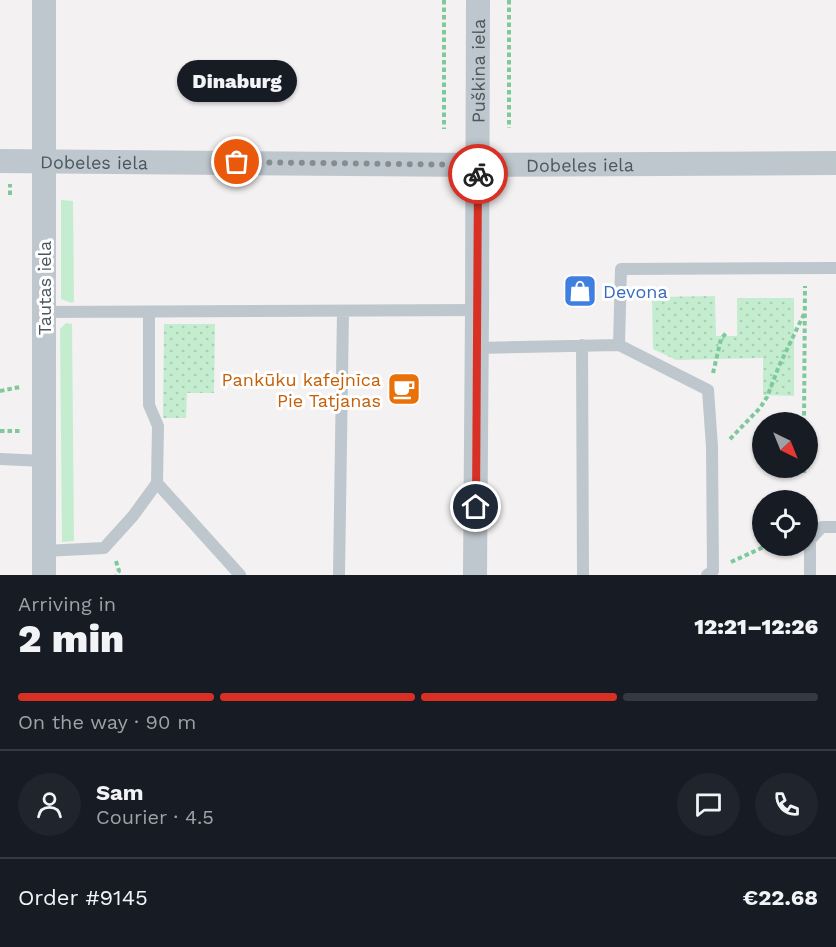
<!DOCTYPE html>
<html lang="en">
<head>
<meta charset="utf-8">
<style>
  body { margin:0; font-family:"Work Sans",sans-serif; background:#20242c; color:#f1f3f6; height:100vh; display:flex; flex-direction:column; font-size:22px; white-space:nowrap }
  * { box-sizing:border-box; margin:0 }
  p { font-size:20px; color:#9ea1a6 }
  .icon { flex:none; width:33px; height:33px; fill:none; stroke:currentColor; stroke-width:2; stroke-linecap:round; stroke-linejoin:round }
  .map { position:relative; height:575px; overflow:hidden }
  .details { display:flex; flex-direction:column; background:#171b24; flex:1 }
  .details>* { flex:none }
  .needle { width:39px; rotate:137deg }
  .buttons { position:absolute; left:752px; top:412px; display:grid; gap:12px }
  .buttons a { display:grid; place-items:center; width:66px; height:66px; border-radius:50%; background:#171b24; box-shadow:0 2px 4px #0004; font-size:30px }
  .pin { position:absolute; display:grid; place-items:center; width:51px; height:51px; color:#fff; margin:-26px; border:3px solid #fff; border-radius:50%; box-shadow:0 2px 6px #0007 }
  .courier { position:absolute; display:grid; place-items:center; width:60px; height:60px; margin:-30px; border:4px solid #d93025; border-radius:50%; background:#fff; color:#222; box-shadow:0 2px 8px #0007 }
  .bubble { position:absolute; height:42px; border-radius:21px; background:#171b24; box-shadow:0 2px 4px #0004; font-size:20px; font-weight:800; line-height:42px; text-align:center }
  .summary em { font-style:normal; font-weight:800 }
  .summary div { display:flex; flex-direction:column-reverse }
  .summary { display:flex; align-items:center; justify-content:space-between; height:102px; padding:0 18px }
  h1 { font-size:39px; font-weight:800; line-height:45px }
  .bar { display:grid; grid-template-columns:repeat(4,1fr); gap:9px 6px; align-content:center; height:72px; padding:0 18px }
  .bar i { height:8px; border-radius:4px; background:#363941 }
  .bar .current { background:#d93025 }
  .bar p { grid-column:span 4 }
  .line { display:flex; align-items:center; gap:15px; padding:0 18px; border-top:2px solid #363941 }
  .line div { flex:1 }
  .round { display:grid; place-items:center; flex:none; width:63px; height:63px; border-radius:32px; background:#20242c }
  .map>svg:first-child { display:block }
  .grass { fill:#c4edcf }
  .park { fill:url(#park-dots) }
  .lines { fill:none; stroke-linecap:round; stroke-linejoin:round }
  .path { stroke:#7ec99b; stroke-width:4; stroke-dasharray:4.5 3; stroke-linecap:butt }
  .lane { stroke:#bec7cd; stroke-width:12 }
  .street { stroke:#bec7cd; stroke-width:24 }
  .done { stroke:#858d92; stroke-width:6; stroke-dasharray:0 10.8 }
  .route { stroke:#d93025; stroke-width:8 }
  .labels { text-anchor:middle; dominant-baseline:central; stroke-width:6; stroke-linejoin:round; paint-order:stroke }
  .street-label { font-size:18px; fill:#4a575e; stroke:#fff }
  .shop-label { font-size:18px; fill:#366cbe; stroke:#fff; text-anchor:start }
  .food-label { font-size:18px; fill:#c56008; stroke:#fff; text-anchor:end }
</style>
</head>
<body>
<div class="map">
<svg width="836" height="575" viewBox="0 0 836 575">
  <defs>
    <pattern id="park-dots" width="8" height="8" patternUnits="userSpaceOnUse" patternTransform="scale(1.5)"><rect width="8" height="8" fill="#c4edcf"/><path d="M2 2h.1M6 6h.1" fill="none" stroke="#aacdb4" stroke-width="1.8" stroke-linecap="round"/></pattern>
  </defs>
  <rect width="100%" height="100%" fill="#f3f1f2"/>
  <path class="grass" d="M61,200L73,201L74,301L72,303L61,299Z
    M66,323L72,324L74,541L62,542L60,329Z"/>
  <path class="park" d="M715,296L716,336H737V298H794V396L763,395V358L676,360L653,349L652,297Z
    M164,324H215L214,393H187L186,418H163Z"/>
  <g class="lines">
    <path class="path" d="M444,0V129
      M509,0V128
      M10,195V184
      M713,373L721,339L727,332
      M0,391L20,387
      M804,423L805,286
      M0,431H20
      M730,439L760,408L767,397L779,366L805,312
      M804,473V468
      M804,501V494
      M116,561L119,571L116,575
      M731,562L766,546"/>
    <path class="lane" d="M43,312L477,310
      M582,345L583,575
      M619,345L621,269L836,268
      M477,348L619,345L708,390L712,447L713,571L707,575
      M0,459L44,461
      M157,483L240,575
      M44,551L104,548L133,516L157,483L158,426L149,405V312
      M339,575L343,311
      M810,575V540L822,527H836"/>
    <g class="street">
      <path d="M44,0V575"/>
      <path id="s1" d="M0,161L478,165L836,163"/>
      <path id="s2" d="M475,575L477,310L478,0"/>
    </g>
  </g>
  <g class="lines">
    <path class="done" d="M237,162L478,165V174"/>
    <path class="route" d="M476,507L478,174"/>
  </g>
  <defs>
    <symbol id="shop-square" viewBox="-11 -11 22 22"><rect x="-9" y="-9" width="18" height="18" rx="4" fill="#3f7fe0" stroke="#fff"/><path d="M-5-2.5h2.3a2.7 3.5 0 0 1 5.4 0H5L5.5 6h-11ZM-1.5-2.5h3a1.5 2.3 0 0 0-3 0Z" fill="#fff"/></symbol>
    <symbol id="cafe-square" viewBox="-11 -11 22 22"><rect x="-9" y="-9" width="18" height="18" rx="4" fill="#e8710a" stroke="#fff"/><path d="M-5.5-4.5H6V0H3Q3 3.5 0 3.5H-2.5Q-5.5 3.5-5.5 0ZM3-3.2v2h1.7v-2ZM-6 4.5H4V6H-6Z" fill="#fff"/></symbol>
  </defs>
  <g fill-rule="evenodd">
    <use href="#shop-square" x="561" y="272" width="38" height="38"/>
    <use href="#cafe-square" x="385" y="370" width="38" height="38"/>
  </g>
  <g class="labels">
    <g class="street-label">
      <text stroke="none"><textPath href="#s2" startOffset="504">Puškina iela</textPath></text>
      <text stroke="none"><textPath href="#s1" startOffset="94">Dobeles iela</textPath></text>
      <text stroke="none"><textPath href="#s1" startOffset="580">Dobeles iela</textPath></text>
      <text transform="translate(44 288) rotate(-90)">Tautas iela</text>
    </g>
    <g class="shop-label">
      <text x="603" y="291">Devona</text>
    </g>
    <g class="food-label">
      <text x="381" y="379">Pankūku kafejnīca<tspan x="381" dy="21">Pie Tatjanas</tspan></text>
    </g>
  </g>
</svg>
<div class="buttons">
<a><svg class="needle" viewBox="-14 -14 28 28"><path d="M0-13l5 13h-10z" fill="#e53935"/><path d="M0 13l5-13h-10z" fill="#9ea1a6"/></svg></a>
<a><svg class="icon" aria-label="locate" viewBox="0 0 24 24"><circle cx="12" cy="12" r="6"/><path d="M12 2v4M12 18v4M2 12h4M18 12h4"/></svg></a>
</div>
<div class="pin" style="left:237px;top:162px;background:#ea580c"><svg class="icon" aria-label="bag" viewBox="0 0 24 24"><path d="M5 8h14l-1 12H6zM9 8a3 3 0 0 1 6 0"/></svg></div>
<div class="pin" style="left:476px;top:507px;background:#1f2937"><svg class="icon" aria-label="home" viewBox="0 0 24 24"><path d="M3 11l9-7 9 7M6 9v11h12V9"/></svg></div>
<div class="courier" style="left:478px;top:174px"><svg class="icon" aria-label="bike" viewBox="0 0 24 24"><circle cx="6" cy="16" r="4"/><circle cx="18" cy="16" r="4"/><path d="M6 16l4-8h5l3 8M10 8l3 8H6M13 5h3"/></svg></div>
<div class="bubble" style="left:177px;top:60px;width:120px">Dinaburg</div>
</div>
<section class="details">
<div class="summary"><div><h1>2 min</h1><p>Arriving in</p></div><em>12:21–12:26</em></div>
<div class="bar"><i class="current"></i><i class="current"></i><i class="current"></i><i></i><p>On the way · 90 m</p></div>
<div class="line" style="height:108px"><a class="round"><svg class="icon" aria-label="person" viewBox="0 0 24 24"><circle cx="12" cy="8" r="4"/><path d="M4 21q1-7 8-7t8 7"/></svg></a><div><b>Sam</b><p>Courier · 4.5</p></div><a class="round"><svg class="icon" aria-label="chat" viewBox="0 0 24 24"><path d="M4 5h16v11H9l-5 4z"/></svg></a><a class="round"><svg class="icon" aria-label="phone" viewBox="0 0 24 24"><path d="M5 4h4l2 5-3 2q2 4 5 5l2-3 5 2v4C11 20 4 13 5 4z"/></svg></a></div>
<div class="line" style="height:78px"><div>Order #9145</div><b>€22.68</b></div>
</section>
</body>
</html>
